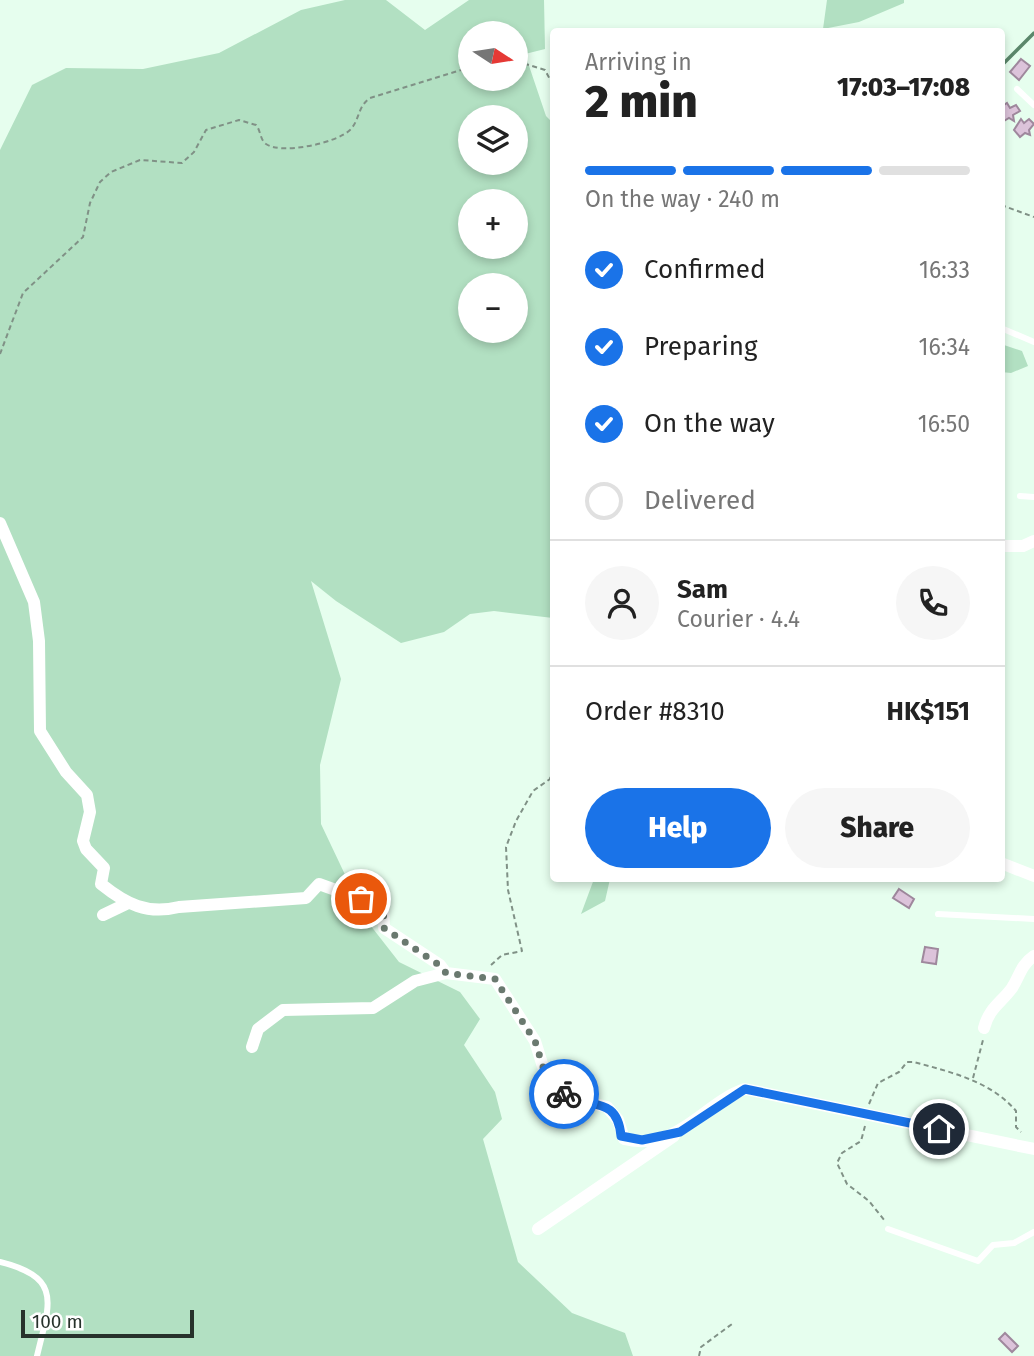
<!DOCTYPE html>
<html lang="en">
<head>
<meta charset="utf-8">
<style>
  body { margin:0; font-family:"Fira Sans",sans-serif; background:#f6f6f6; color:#222; height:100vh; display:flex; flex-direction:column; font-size:26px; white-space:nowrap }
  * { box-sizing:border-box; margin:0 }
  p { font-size:23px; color:#767676 }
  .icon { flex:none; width:38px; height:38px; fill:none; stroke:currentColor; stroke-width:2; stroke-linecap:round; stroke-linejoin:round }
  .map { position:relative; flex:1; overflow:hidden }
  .sheet { position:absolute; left:550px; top:28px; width:455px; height:854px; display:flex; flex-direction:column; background:#fff; border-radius:7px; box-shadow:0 4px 10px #0003 }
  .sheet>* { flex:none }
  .needle { width:46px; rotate:102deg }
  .fabs { position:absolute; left:458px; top:21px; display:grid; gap:14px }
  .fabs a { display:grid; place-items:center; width:70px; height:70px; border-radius:50%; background:#fff; box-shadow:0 4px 10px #0003; font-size:35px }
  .scale { position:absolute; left:21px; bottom:18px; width:173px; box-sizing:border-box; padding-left:7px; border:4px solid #27322b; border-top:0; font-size:19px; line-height:24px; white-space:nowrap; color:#27322b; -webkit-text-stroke:5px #fff; paint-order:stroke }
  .pin { position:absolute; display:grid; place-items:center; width:60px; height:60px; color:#fff; margin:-30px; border:4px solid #fff; border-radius:50%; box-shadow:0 2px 7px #0007 }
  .courier { position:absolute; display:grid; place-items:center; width:70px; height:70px; margin:-35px; border:5px solid #1a73e8; border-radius:50%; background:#fff; color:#222; box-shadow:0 2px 9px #0007 }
  .summary em { font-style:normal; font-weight:800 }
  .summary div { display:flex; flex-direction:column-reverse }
  .summary { display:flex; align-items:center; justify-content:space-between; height:119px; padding:0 35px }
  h1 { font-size:46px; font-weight:800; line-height:52px }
  .bar { display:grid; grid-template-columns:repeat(4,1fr); gap:10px 7px; align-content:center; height:84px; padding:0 35px }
  .bar i { height:9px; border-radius:5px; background:#e0e0e0 }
  .bar .on { background:#1a73e8 }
  .bar p { grid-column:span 4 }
  .line { display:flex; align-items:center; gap:18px; padding:0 35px; border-top:2px solid #e0e0e0 }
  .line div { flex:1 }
  .round { display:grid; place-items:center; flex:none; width:74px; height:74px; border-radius:37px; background:#f6f6f6 }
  ol { padding:0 35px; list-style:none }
  li { display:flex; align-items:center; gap:21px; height:77px }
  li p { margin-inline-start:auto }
  li .icon { padding:7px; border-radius:50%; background:#1a73e8; color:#fff; stroke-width:4 }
  li:last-child { color:#767676 }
  li i { width:38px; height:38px; border:4px solid #e0e0e0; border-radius:50% }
  .primary-button { display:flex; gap:14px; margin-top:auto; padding:14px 35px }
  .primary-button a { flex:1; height:80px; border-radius:42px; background:#1a73e8; color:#fff; font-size:28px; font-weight:800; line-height:80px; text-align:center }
  .primary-button a+a { background:#f6f6f6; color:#222 }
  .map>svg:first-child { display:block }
  .green { fill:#b2e0c2; fill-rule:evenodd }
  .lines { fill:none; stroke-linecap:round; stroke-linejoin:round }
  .stream { stroke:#5b876b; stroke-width:3.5 }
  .building { fill:#dcc3da; stroke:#9f889d; stroke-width:2 }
  .path { stroke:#809186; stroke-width:2; stroke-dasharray:5 3.5; stroke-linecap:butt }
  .service { stroke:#fff; stroke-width:6 }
  .minor { stroke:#fff; stroke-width:12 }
  .done { stroke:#6a796f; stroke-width:7; stroke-dasharray:0 12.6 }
  .route { stroke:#1a73e8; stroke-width:9 }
</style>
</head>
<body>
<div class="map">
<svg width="1034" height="1356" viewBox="0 0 1034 1356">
  <rect width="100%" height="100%" fill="#e6feee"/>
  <path class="green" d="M345,0H386L425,30L469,0H544L545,49L525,54L546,116L553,123V618L494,611L470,614L444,632L401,643L336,601L311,581L341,679L320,765L321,824L367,921L399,962L460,992L480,1019L464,1045L495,1092L502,1119L483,1139L518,1262L572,1313L625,1333L633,1356H0V150L32,85L66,68L143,69L219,53L301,10ZM471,33H516V79H471ZM471,117H516V163H471ZM471,201H516V247H471ZM471,285H516V331H471Z
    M827,0H904V3L859,22L823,29Z
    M1001,344L1022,351L1028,366L1011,373L1001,372Z
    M594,879H610L605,901L581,914Z"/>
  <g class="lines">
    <path class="stream" d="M1001,66L1034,33"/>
  </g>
  <path class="building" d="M1021,59L1030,66L1019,80L1010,72Z
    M1007,103L1010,108L1016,105L1020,111L1013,115L1014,121L1009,118L1004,121L1001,116V107Z
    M1021,119L1024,123L1029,119L1034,124L1029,130L1030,135L1025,133L1020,137L1014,130Z
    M899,889L914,899L909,908L893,898Z
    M925,947L938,949L936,964L922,962Z
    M1005,1333L1018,1346L1012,1352L999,1339Z"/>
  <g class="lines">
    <path class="path" d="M516,61L545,70L553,85
      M1001,205L1034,217
      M0,354L23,293L83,237L90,203L100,182L111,172L140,160L182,163L194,152L206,130L239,120L256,125C261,131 260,140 266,144C281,155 337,143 350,130C360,120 357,107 370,98L471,67
      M491,965L502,955L522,951L508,890L506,847L516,821L533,791L550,779L553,766
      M973,1078L983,1040
      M869,1104L878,1083L899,1072L907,1062H914C950,1072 991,1081 1016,1111V1127L1021,1132
      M865,1126L861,1141L842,1153L837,1163L847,1184L869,1201L885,1221
      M699,1356L701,1347L732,1324"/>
    <path class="service" d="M1017,89L1034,105
      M1001,328L1034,342
      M1020,496L1034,497
      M938,914L1034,919
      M888,1229L978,1261L993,1245L1014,1243L1034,1232
      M0,1262C64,1278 49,1304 37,1356"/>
    <path class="minor" d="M0,523L34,602L39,641L40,731L66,772L87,795L90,812L83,841L86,849L104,868L101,884C126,904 147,915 179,907L306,898L319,884L366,901L383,900L384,928L440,965L446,973L495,979L535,1041L544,1070L555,1085L567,1097L607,1107L618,1120L624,1139C678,1152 703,1103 745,1089L1034,1149
      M1001,546H1023L1034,541
      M1001,863L1034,876
      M103,915L126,904
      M984,1028C989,1008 1001,1003 1012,988C1020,975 1021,965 1034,956
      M252,1047L258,1029L283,1010L373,1008L415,981L446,973
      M538,1229L674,1136"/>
  </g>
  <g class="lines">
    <path class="done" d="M361,899L383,900L384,928L439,965L446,973L495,979L535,1041L544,1070L564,1094"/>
    <path class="route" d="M564,1094C587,1111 617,1093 621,1136L642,1140L680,1132L745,1089L939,1129"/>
  </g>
</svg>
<div class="fabs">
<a><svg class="needle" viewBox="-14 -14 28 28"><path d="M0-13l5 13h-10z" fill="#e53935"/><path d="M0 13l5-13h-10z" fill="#767676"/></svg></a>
<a><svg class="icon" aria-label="layers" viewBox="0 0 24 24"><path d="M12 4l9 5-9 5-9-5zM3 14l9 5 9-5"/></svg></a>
<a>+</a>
<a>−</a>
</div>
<div class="scale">100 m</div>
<div class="pin" style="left:361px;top:899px;background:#ea580c"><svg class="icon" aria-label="bag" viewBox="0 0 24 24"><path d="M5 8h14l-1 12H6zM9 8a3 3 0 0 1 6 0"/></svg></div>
<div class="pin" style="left:939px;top:1129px;background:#1f2937"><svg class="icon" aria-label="home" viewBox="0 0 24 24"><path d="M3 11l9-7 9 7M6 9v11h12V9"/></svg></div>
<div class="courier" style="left:564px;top:1094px"><svg class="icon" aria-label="bike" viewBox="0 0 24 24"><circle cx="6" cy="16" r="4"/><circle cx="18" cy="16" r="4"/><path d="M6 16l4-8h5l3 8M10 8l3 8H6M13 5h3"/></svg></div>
<section class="sheet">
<div class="summary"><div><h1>2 min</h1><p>Arriving in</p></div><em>17:03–17:08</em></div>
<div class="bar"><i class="on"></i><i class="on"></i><i class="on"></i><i></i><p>On the way · 240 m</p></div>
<ol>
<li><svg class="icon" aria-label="check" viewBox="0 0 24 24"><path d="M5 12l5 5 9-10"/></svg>Confirmed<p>16:33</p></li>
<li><svg class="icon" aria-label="check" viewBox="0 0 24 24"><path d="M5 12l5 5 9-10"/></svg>Preparing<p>16:34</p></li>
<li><svg class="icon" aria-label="check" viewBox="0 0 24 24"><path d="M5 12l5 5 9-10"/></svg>On the way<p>16:50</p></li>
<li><i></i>Delivered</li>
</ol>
<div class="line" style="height:126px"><a class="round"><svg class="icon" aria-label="person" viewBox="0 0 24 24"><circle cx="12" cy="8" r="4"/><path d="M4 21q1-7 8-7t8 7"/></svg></a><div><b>Sam</b><p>Courier · 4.4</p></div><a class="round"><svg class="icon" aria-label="phone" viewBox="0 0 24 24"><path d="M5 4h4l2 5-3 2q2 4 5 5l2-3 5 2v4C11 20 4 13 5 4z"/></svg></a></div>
<div class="line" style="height:91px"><div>Order #8310</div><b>HK$151</b></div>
<div class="primary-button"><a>Help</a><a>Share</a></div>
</section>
</div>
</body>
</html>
